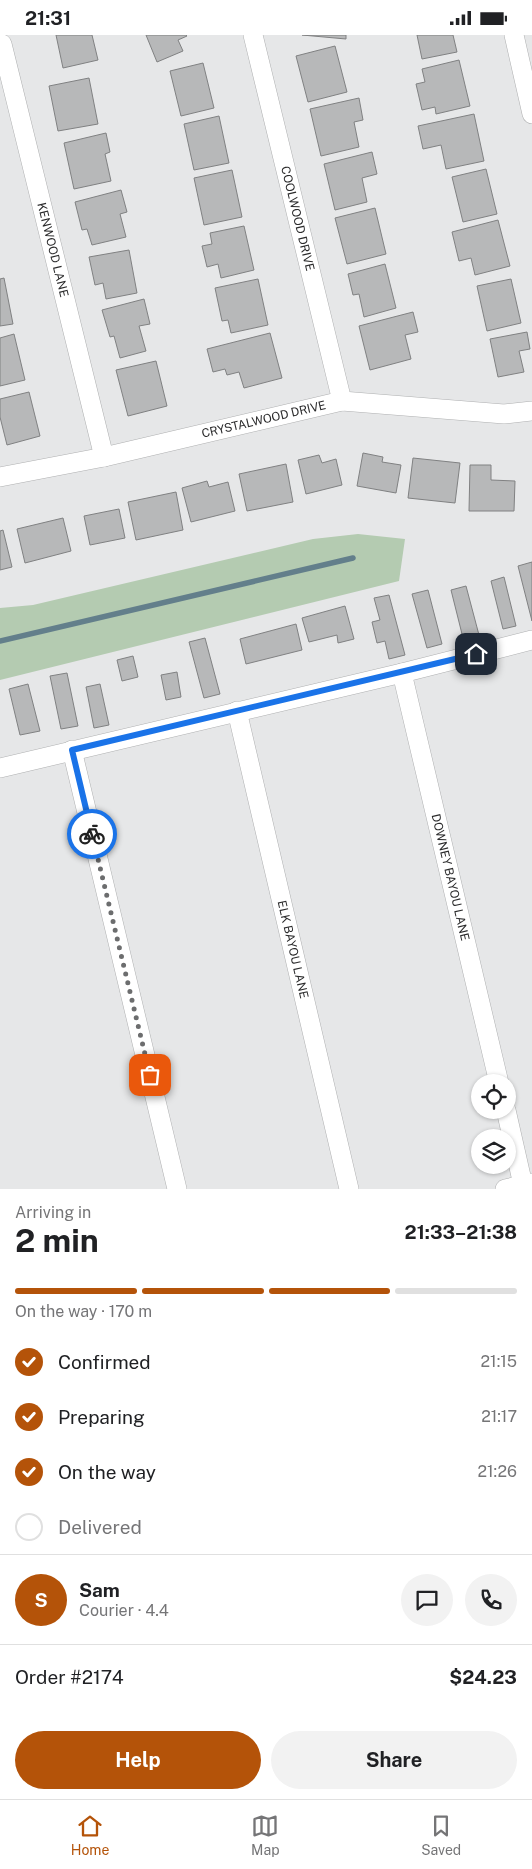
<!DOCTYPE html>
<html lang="en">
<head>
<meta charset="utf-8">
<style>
  body { margin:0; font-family:"Public Sans",sans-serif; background:#f2f2f2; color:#202124; height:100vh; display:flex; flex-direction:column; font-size:19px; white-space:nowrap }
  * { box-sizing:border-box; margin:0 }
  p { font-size:16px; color:#757577 }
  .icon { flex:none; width:28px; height:28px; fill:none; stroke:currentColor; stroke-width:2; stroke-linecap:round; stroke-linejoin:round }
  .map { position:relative; height:1154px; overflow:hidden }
  .panel { display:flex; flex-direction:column; background:#fff; flex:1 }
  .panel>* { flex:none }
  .fabs { position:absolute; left:471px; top:1039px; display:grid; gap:10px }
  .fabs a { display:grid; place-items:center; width:45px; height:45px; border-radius:50%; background:#fff; box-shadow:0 1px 4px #0004; font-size:25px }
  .pin { position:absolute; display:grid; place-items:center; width:42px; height:42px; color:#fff; margin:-21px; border-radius:10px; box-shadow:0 2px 8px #0006 }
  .courier { position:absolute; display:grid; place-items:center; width:50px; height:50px; margin:-25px; border:4px solid #1a73e8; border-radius:50%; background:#fff; color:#222; box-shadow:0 1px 6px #0007 }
  .overview em { font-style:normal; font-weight:700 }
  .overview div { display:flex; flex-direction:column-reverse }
  .overview { display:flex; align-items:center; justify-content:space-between; height:85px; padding:0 15px }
  h1 { font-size:32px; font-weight:700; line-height:38px }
  .bar { display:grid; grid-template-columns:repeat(4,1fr); gap:8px 5px; align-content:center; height:60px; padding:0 15px }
  .bar i { height:6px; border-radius:4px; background:#e0e0e0 }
  .bar .active { background:#b45309 }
  .bar p { grid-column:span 4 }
  .line { display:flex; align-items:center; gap:12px; padding:0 15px; border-top:1px solid #e0e0e0 }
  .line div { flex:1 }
  .round { display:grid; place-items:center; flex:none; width:52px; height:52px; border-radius:26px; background:#f2f2f2 }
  ol { padding:0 15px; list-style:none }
  li { display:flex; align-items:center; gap:15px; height:55px }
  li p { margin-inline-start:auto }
  li .icon { padding:5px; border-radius:50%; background:#b45309; color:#fff; stroke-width:4 }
  li:last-child { color:#757577 }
  li i { width:28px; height:28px; border:2px solid #e0e0e0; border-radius:50% }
  .action { display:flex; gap:10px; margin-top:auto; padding:10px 15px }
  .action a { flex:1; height:58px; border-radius:30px; background:#b45309; color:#fff; font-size:20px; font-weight:700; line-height:58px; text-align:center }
  .action a+a { background:#f2f2f2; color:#202124 }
  .status { display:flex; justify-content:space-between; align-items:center; height:35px; padding:0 25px; background:#fff; direction:ltr }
  .status svg { height:14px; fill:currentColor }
  .dock { display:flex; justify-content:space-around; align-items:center; height:70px; border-top:1px solid #e0e0e0; background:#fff; font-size:14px; color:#757577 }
  .dock a { display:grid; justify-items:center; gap:2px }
  .dock .active { color:#b45309 }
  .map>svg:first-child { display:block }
  .green { fill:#b4cbb1 }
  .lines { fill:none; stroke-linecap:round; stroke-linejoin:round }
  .stream { stroke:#637f8b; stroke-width:5.5 }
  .building { fill:#b7b8b9; stroke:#808182 }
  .minor-casing { stroke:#afb0b1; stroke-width:20 }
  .minor { stroke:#fff; stroke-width:19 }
  .done { stroke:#6c6d6e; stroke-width:5; stroke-dasharray:0 9 }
  .route { stroke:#1a73e8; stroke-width:6 }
  .labels { text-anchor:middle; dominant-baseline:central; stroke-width:5; stroke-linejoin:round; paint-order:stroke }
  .street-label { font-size:12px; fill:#2b2b2c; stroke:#fff }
</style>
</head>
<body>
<div class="status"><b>21:31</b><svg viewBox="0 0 49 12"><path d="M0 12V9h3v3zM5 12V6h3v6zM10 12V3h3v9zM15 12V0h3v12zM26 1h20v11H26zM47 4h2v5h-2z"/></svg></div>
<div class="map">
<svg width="532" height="1154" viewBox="0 0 532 1154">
  <rect width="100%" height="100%" fill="#e6e7e8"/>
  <path class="green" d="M358,499L405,504L399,546L0,645V573L33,570L313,504Z"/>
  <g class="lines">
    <path class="stream" d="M0,606L353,523"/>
  </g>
  <path class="building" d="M56,0H92L98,25L63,33Z
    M146,0H186L187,1L178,5L183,16L157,27Z
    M302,0H346V4Z
    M417,0H453L457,17L422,24Z
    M335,11L347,57L308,67L296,21Z
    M459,25L470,71L436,79L435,72L422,75L416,49L425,47L422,34Z
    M203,28L214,73L181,81L170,36Z
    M89,43L98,89L58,96L49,51Z
    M359,63L363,85L354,87L359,112L321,121L310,74Z
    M474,79L484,126L446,134L441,110L423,114L418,91Z
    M219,81L229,128L194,135L184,89Z
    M106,98L110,117L105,119L111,146L74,154L64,108Z
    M372,117L377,139L362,143L367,167L335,175L324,129Z
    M486,134L497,179L463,187L452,142Z
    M232,135L242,182L204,190L194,143Z
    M121,155L127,177L120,179L126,202L92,210L87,194L82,195L75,167Z
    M375,173L386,219L347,229L335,183Z
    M498,185L510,231L475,240L471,223L459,226L452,197Z
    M244,191L254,235L221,243L218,229L207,232L202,211L212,209L210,198Z
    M129,215L137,258L106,264L103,248L95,250L89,222Z
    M385,229L396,273L364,282L359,259L353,260L348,239Z
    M4,243L13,289L0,291V244Z
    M258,244L268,290L231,298L228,285L222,286L215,253Z
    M511,244L521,288L487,296L477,251Z
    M144,264L150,289L139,291L146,316L120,323L114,301L110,302L102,275Z
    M413,277L418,297L405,300L411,324L370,335L359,291Z
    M527,297L530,314L519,316L524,337L498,342L490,304Z
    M270,298L282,343L244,353L239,337L227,340L225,334L213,337L207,314Z
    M14,299L25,345L0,351V303Z
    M156,326L167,371L128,381L116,335Z
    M29,357L40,401L7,410L0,382V364Z
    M363,418L383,422L382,427L401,430L396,458L357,451Z
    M319,420L322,428L336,424L342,450L306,459L298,425Z
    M413,423L460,428L455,468L408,463Z
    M286,429L293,467L247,476L239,439Z
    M470,430H491V445L515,446L514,476H469Z
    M207,446L209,452L228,447L235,476L191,487L182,453Z
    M176,457L183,495L136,505L128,467Z
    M119,474L125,503L90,510L84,481Z
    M63,483L71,516L25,528L17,494Z
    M3,495L12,532L0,535V496Z
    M532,527V586L518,531Z
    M504,542L516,591L503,594L491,546Z
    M466,551L479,600L463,603L451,555Z
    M428,555L442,609L427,613L412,559Z
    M389,560L405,620L389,624L385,606L377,608L372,587L380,585L374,563Z
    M345,571L354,604L338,608L337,600L309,607L302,583Z
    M296,589L302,615L246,629L240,604Z
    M205,603L220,659L204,663L189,607Z
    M133,621L138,642L122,646L117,625Z
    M177,637L181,662L166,665L161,640Z
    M67,638L78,691L61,694L50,641Z
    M28,649L40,696L20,700L9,654Z
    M100,649L109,690L94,693L86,652Z"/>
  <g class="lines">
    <defs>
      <g id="minor">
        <path id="s1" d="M253,0L342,366"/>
        <path d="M514,0L532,79"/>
        <path id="s2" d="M2,9L104,422"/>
        <path id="s3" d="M0,442L104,422L342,366L504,379L532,376"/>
        <path id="s4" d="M402,638L499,1048"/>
        <path id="s5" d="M237,676L349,1154"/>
        <path d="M72,715L177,1154"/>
        <path d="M0,733L402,638L532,605"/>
        <path d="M506,1075L523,1150"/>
        <path d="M505,1154L532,1148"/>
      </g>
    </defs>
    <use href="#minor" class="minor-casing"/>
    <use href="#minor" class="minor"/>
  </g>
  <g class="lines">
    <path class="done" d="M92,799L150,1040"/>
    <path class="route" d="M92,799L72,715L476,619"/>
  </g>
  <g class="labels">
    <g class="street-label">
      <text stroke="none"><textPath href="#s1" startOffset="189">COOLWOOD DRIVE</textPath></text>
      <text stroke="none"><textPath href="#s2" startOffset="212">KENWOOD LANE</textPath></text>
      <text stroke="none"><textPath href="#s3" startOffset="270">CRYSTALWOOD DRIVE</textPath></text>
      <text stroke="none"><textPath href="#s4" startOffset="210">DOWNEY BAYOU LANE</textPath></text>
      <text stroke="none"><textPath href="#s5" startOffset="245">ELK BAYOU LANE</textPath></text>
    </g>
  </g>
</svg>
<div class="fabs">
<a><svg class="icon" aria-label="locate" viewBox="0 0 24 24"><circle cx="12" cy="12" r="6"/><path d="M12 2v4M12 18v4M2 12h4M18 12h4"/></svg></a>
<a><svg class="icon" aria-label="layers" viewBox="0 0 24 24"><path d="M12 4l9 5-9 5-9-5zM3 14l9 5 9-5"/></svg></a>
</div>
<div class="pin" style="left:150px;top:1040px;background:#ea580c"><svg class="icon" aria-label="bag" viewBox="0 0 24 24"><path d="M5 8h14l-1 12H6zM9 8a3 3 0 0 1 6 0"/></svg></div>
<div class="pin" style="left:476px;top:619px;background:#1f2937"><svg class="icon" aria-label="home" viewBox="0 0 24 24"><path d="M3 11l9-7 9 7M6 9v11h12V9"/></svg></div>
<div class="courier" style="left:92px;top:799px"><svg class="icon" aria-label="bike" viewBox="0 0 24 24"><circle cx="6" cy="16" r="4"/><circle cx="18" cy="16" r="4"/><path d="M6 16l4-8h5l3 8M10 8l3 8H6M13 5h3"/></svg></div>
</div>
<section class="panel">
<div class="overview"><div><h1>2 min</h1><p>Arriving in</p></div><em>21:33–21:38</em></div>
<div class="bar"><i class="active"></i><i class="active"></i><i class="active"></i><i></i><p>On the way · 170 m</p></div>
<ol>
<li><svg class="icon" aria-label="check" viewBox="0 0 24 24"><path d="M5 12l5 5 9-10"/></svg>Confirmed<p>21:15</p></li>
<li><svg class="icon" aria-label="check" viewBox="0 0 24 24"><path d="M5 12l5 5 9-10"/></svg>Preparing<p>21:17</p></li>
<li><svg class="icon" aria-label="check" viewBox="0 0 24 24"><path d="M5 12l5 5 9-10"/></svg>On the way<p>21:26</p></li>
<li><i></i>Delivered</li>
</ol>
<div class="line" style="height:90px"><b class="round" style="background:#b45309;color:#fff">S</b><div><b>Sam</b><p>Courier · 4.4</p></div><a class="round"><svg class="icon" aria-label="chat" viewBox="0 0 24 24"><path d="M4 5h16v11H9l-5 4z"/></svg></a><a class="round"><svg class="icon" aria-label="phone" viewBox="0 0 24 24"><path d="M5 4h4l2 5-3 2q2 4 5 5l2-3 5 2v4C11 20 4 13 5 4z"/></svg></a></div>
<div class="line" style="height:65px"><div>Order #2174</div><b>$24.23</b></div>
<div class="action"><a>Help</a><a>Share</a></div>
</section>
<nav class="dock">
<a class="active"><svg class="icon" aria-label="home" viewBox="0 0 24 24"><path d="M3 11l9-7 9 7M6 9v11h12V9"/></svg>Home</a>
<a><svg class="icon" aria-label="map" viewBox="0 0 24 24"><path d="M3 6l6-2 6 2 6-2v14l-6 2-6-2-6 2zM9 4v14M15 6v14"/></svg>Map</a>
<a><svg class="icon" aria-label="saved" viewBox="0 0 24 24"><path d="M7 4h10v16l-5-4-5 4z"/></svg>Saved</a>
</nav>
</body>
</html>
